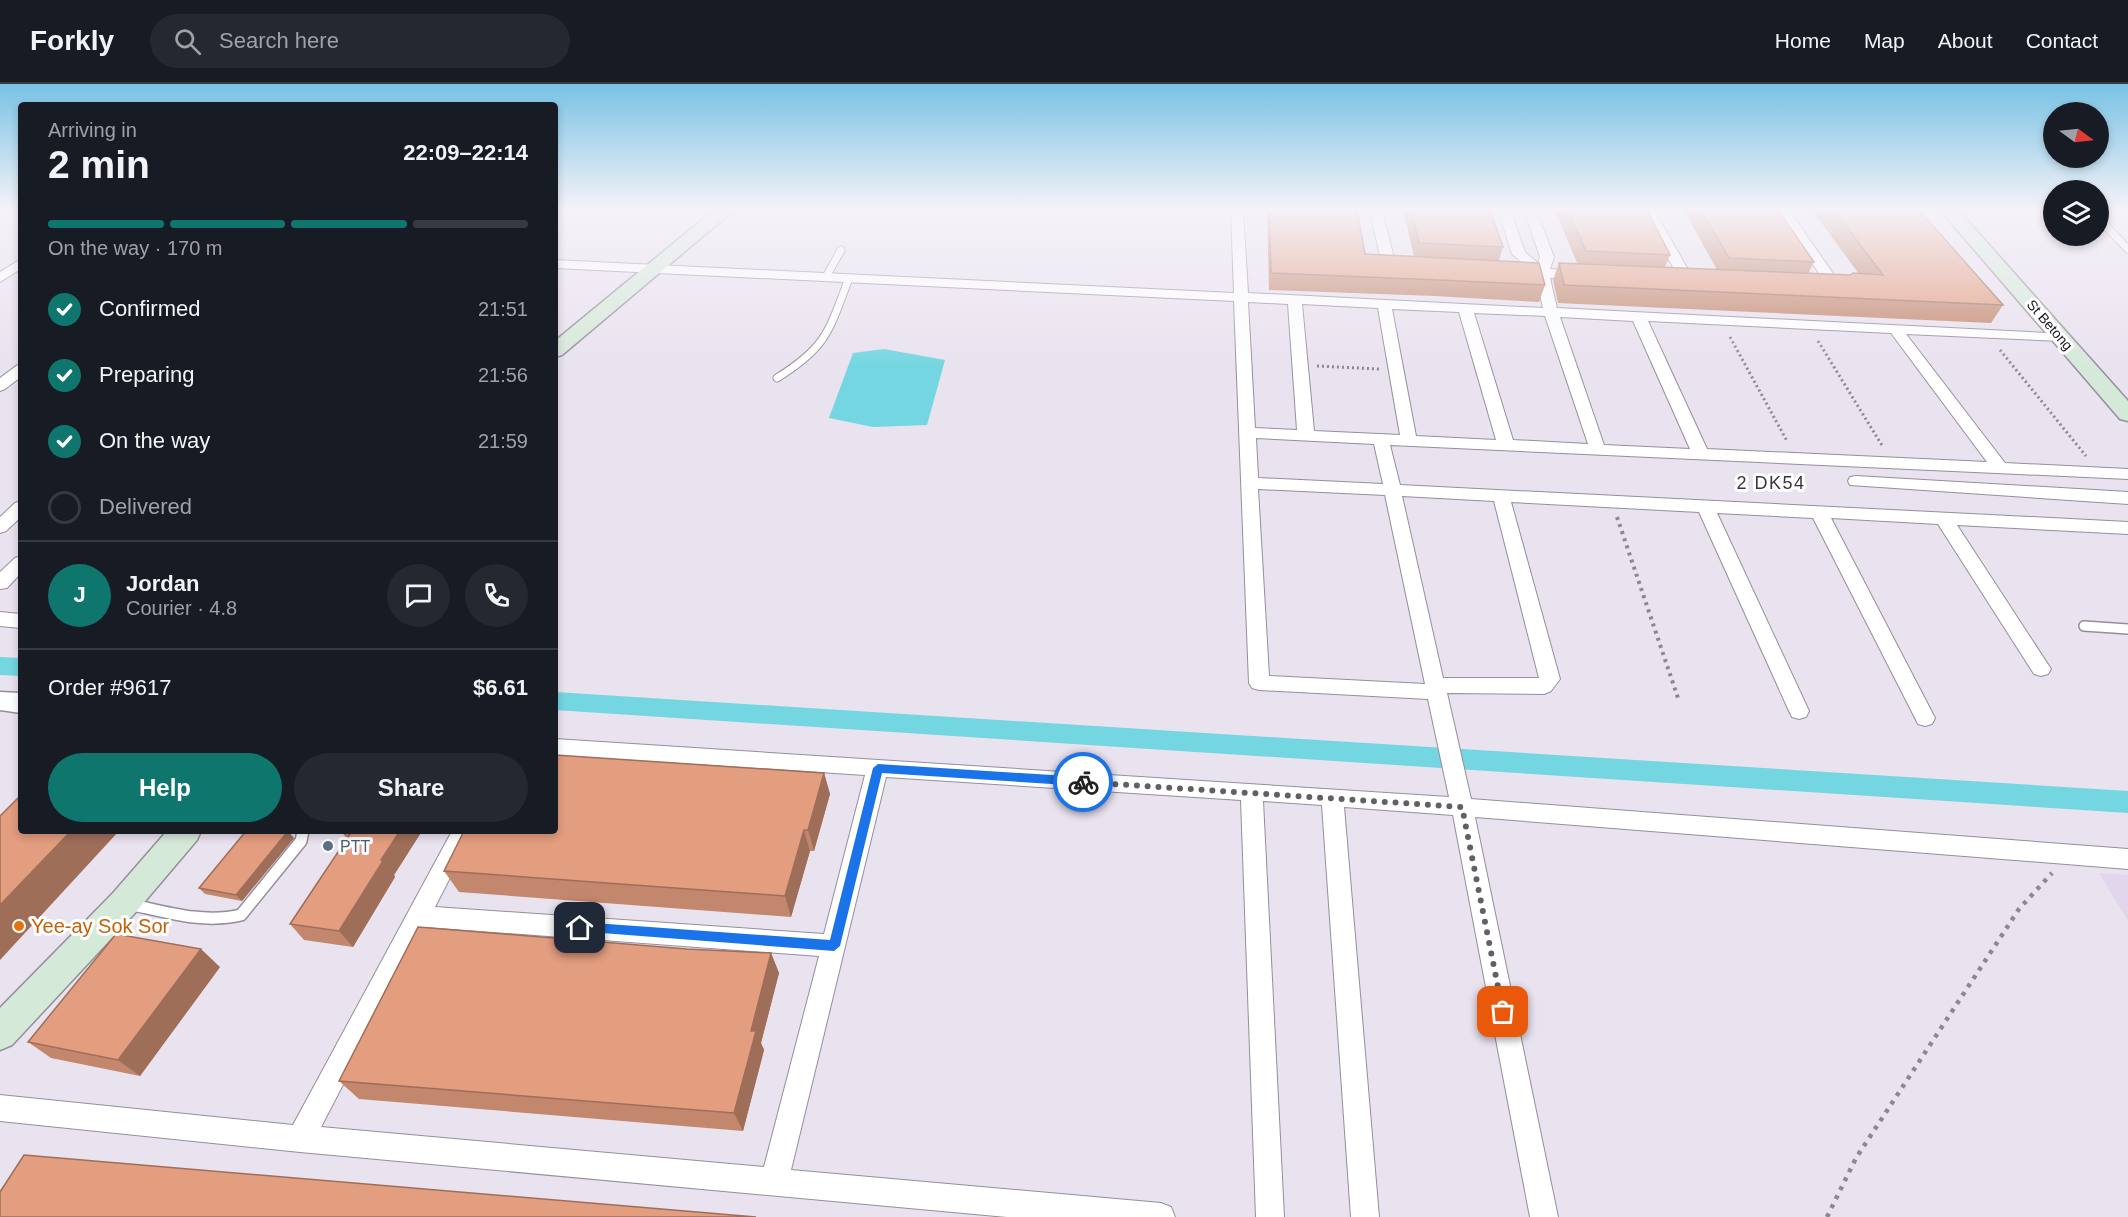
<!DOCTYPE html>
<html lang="en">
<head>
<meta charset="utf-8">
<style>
  body { margin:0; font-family:Helvetica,sans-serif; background:#242831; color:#f1f3f6; height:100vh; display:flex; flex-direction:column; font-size:22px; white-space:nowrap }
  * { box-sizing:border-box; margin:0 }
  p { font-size:20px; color:#9ea1a6 }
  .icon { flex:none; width:33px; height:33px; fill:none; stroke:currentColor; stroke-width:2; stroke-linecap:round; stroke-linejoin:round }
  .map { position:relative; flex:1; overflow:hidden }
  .details { position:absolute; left:18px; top:18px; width:540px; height:732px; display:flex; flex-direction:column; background:#171b24; border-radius:6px; box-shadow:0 3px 9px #0003 }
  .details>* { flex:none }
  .needle { width:39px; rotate:105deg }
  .buttons { position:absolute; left:2043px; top:18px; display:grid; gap:12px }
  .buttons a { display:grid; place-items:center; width:66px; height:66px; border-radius:50%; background:#171b24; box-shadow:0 3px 9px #0003; font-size:30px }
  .pin { position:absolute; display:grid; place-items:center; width:51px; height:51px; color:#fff; margin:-26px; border-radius:12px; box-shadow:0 3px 9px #0006 }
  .courier { position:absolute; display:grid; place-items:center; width:60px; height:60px; margin:-30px; border:4px solid #1a73e8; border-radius:50%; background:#fff; color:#222; box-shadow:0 2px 8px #0007 }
  .head em { font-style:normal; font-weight:700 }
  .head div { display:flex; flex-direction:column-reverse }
  .head { display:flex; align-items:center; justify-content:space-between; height:102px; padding:0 30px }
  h1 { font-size:39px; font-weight:700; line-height:45px }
  .bar { display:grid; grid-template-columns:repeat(4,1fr); gap:9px 6px; align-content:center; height:72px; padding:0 30px }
  .bar i { height:8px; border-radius:4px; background:#363941 }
  .bar .current { background:#0f766e }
  .bar p { grid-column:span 4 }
  .line { display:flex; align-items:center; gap:15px; padding:0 30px; border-top:2px solid #363941 }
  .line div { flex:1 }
  .round { display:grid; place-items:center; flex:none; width:63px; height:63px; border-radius:32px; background:#242831 }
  ol { padding:0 30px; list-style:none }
  li { display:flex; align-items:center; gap:18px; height:66px }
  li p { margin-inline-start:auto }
  li .icon { padding:6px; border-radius:50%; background:#0f766e; color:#fff; stroke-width:4 }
  li:last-child { color:#9ea1a6 }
  li i { width:33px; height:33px; border:3px solid #363941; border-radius:50% }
  .primary-button { display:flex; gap:12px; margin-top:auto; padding:12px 30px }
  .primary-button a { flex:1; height:69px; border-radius:36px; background:#0f766e; color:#fff; font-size:24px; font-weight:700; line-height:69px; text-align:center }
  .primary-button a+a { background:#242831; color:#f1f3f6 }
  header { display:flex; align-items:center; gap:36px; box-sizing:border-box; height:84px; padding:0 30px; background:#171b24; border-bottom:2px solid #363941 }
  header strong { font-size:28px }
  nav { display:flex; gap:33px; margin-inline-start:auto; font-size:21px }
  .search { width:420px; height:54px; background:#242831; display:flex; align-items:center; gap:15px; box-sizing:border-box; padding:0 21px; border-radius:33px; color:#9ea1a6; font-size:22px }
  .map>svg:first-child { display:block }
  .built { fill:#e1d6eb }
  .water { fill:#73d6e0 }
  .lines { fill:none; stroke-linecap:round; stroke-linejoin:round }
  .canal { fill:#73d6e0; fill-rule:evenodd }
  .service-far2-casing { stroke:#958e9b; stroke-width:9 }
  .service-far1-casing { stroke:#958e9b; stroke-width:12 }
  .service-casing { stroke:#958e9b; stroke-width:14 }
  .minor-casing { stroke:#958e9b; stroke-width:2 }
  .tertiary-casing { stroke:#958e9b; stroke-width:3 }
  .secondary-casing { stroke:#958e9b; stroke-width:3 }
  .path-far2 { stroke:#8c8790; stroke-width:3; stroke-dasharray:2 3; stroke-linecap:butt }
  .path-far1 { stroke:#8c8790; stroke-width:4; stroke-dasharray:3 4.5; stroke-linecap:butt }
  .path { stroke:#8c8790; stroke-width:4.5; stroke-dasharray:4 6; stroke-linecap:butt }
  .service-far2 { stroke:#fff; stroke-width:7 }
  .service-far1 { stroke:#fff; stroke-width:9 }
  .service { stroke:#fff; stroke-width:11 }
  .minor { fill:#fff; fill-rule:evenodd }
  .tertiary { fill:#fff; fill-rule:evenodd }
  .secondary { fill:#d5e9d9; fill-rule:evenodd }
  .wall { fill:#c3876d }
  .shaded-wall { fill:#9f6e59 }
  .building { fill:#e39d7f; stroke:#9f6e59; stroke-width:1.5 }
  .route { fill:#1a73e8 }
  .done { stroke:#635f66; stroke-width:6; stroke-dasharray:0 10.8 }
  .service-dot { fill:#5c6f8a; stroke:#fff; stroke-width:2 }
  .food-dot { fill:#e8710a; stroke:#fff; stroke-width:2 }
  .labels { text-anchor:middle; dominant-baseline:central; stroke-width:6; stroke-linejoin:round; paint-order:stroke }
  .far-street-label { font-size:14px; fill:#1b181d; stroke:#fff }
  .service-label { font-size:16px; fill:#4e5e75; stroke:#fff; text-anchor:start }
  .neighbourhood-label { font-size:18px; letter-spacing:1.5px; fill:#3a353f; stroke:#fff }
  .near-food-label { font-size:20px; fill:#c56008; stroke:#fff; text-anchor:start }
</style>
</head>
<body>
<header>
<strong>Forkly</strong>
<div class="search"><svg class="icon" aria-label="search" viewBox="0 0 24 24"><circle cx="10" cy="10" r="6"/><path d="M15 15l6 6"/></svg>Search here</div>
<nav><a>Home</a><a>Map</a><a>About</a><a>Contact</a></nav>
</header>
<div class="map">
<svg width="2128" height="1133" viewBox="0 0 2128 1133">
  <rect width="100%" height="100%" fill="#e9e2ef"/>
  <path class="built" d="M2099,789L2128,791V837Z"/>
  <path class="water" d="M884,265L945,276L927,341L873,343L829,334L853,269Z"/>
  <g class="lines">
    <path class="canal" d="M0,573L21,574V592L0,591Z
      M555,608L2128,707V729L555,626Z"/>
    <defs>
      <path id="service-far2" d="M2098,134L2128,165
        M826,193L841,166
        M777,294C827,263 829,247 849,194"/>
      <path id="service-far1" d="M2084,542L2128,545"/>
      <path id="service" d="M129,820C166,828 203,840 241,831L301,757L303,747"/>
      <path id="minor" d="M1231,126H1243L1248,209L1543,224L1536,193L1516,192L1509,188L1516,184H1528L1512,170L1498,126H1510L1525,168L1538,179L1540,173L1524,126H1536L1554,173L1550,185L1580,187L1587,191L1580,195L1550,194L1557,224L2066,250L2068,253L2061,257L1906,250L2005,379L2128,385V395L1390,361L1400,401L2128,438V450L1957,441L2051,585L2048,590L2041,592L2034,590L1938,440L1831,434L1935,634L1932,640L1925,642L1918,640L1915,634L1813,434L1717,429L1809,627L1806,633L1799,635L1792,633L1789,627L1699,428L1511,418L1560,595L1551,607L1544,610L1447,609L1471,715L2128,765V785L1475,733L1558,1133H1530L1453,731L1344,723L1379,1133H1351L1322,721L1263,717L1284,1133H1256L1241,716L886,693L791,1086L1161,1119L1171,1123L1175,1133H1007L300,1068L0,1037V1011L293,1041L452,747H474L435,823L824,850L865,691L555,671V655L1449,713L1428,615L1259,606L1252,604L1249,599L1234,217L555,184V176L1234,209ZM1248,218L1288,220L1297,346L1255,344ZM1302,220L1378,224L1400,351L1314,347ZM1392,225L1459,228L1496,356L1416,352ZM1474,229L1545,232L1588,360L1513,356ZM1560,233L1633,237L1690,365L1604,361ZM1648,237L1891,249L1987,378L1707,365ZM1256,354L1374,360L1383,400L1258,394ZM1258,405L1385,411L1425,600L1269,592ZM1402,412L1494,417L1539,594H1443ZM425,843L819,872L764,1083L321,1043Z
        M1370,126H1382L1395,178L1408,180L1410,183L1408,186H1389L1382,182Z
        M1642,126H1654L1694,196L1692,199L1687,200L1680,196Z
        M1777,126H1789L1843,204L1841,207H1823L1821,204L1826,200Z
        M21,175V185L0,198V188Z
        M21,280V293L5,305L0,307V294L16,282Z
        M1856,392L2128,408V420L1850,401L1848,397L1850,393Z
        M21,417V433L6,447L0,449V433L15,419Z
        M21,472V489L7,504L0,505V488L15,474Z
        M0,528L21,530V544L0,542Z"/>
      <path id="tertiary" d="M0,608L21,609V629L0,626Z"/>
      <path id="secondary" d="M714,126H734L562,271L555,273V257Z
        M1940,126H1958L2128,317V337L2120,335Z
        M167,747H201L197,756L135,829L12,961L0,966V924L113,809Z"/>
    </defs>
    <use href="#service-far2" class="service-far2-casing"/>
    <use href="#service-far1" class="service-far1-casing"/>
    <use href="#service" class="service-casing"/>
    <use href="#minor" class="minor-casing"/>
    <use href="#tertiary" class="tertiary-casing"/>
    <use href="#secondary" class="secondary-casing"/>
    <path class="path-far2" d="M1730,253L1787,357
      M1818,257L1883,363
      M2000,266L2086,372
      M1317,282L1379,285"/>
    <path class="path-far1" d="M1617,433L1679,617"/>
    <path class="path" d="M1827,1133L1856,1074L2019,825L2052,789"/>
    <use href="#service-far2" class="service-far2"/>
    <use href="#service-far1" class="service-far1"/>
    <use href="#service" class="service"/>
    <use href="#minor" class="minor"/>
    <use href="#tertiary" class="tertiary"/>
    <use href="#secondary" class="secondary"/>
  </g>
  <path class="wall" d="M1267,126H1357L1365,170L1414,172L1403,126H1490L1503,163L1499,176L1545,201L1539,218L1435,212L1269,206Z
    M1555,126H1647L1670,171L1665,183L1717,186L1684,126H1778L1814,178L1808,190L1850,191L1859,190L1812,126H1919L2003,221L1991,239L1558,219L1553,196L1559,179H1577Z
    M824,689L830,710L814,767H810L791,833L459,808L444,787Z
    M341,747H422L394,791L395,793L353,863L304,856L290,840L347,755Z
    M294,754L242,817L205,810L199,804Z
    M687,865L771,869L779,889L761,959L764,966L743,1047L359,1015L339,997Z
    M220,883L140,992L51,974L28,958Z"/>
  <path class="shaded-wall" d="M824,689L830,710L814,767L808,746Z
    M804,746L810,767L791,833L785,812Z
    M71,747H119L0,876V821Z
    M288,747L294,754L242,817L236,811Z
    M400,747H422L394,791L395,793L353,863L339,847L381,776Z
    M201,865L220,883L140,992L118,976Z
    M771,869L779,889L761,959L764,966L743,1047L734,1029L751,947Z"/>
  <path class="building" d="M1269,126H1357L1365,170L1539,179L1545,201L1439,196L1271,189Z
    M1411,126H1490L1503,163L1419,159Z
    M1568,126H1647L1670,171L1586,167Z
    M1701,126H1778L1814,178L1729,174Z
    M1834,126H1919L2003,221L1564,201L1559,179L1850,191L1853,189L1883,191Z
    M555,671L824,689L808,746H804L785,812L444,787L464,747H555Z
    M21,711V747H71L0,821V732Z
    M246,747H288L236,811L199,804Z
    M352,747H400L381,776L383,777L339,847L290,840Z
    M418,843L687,865L771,869L751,947H756L734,1029L339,997Z
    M116,850L201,865L118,976L28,958Z
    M24,1071L756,1133H0V1108Z"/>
  <linearGradient id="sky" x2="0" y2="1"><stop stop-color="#79c2e5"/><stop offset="0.44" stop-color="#f5f2f8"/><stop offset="1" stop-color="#f5f2f8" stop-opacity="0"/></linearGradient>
  <rect width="2128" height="284" fill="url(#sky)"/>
  <path class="route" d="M878,680L1083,693L1088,698L1083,702L882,689L840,862L834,867L576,847L574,844L580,838L830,856L873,684Z"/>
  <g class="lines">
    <path class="done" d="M1083,698L1462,723L1503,928"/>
  </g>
  <circle class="service-dot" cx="328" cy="762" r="6"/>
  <circle class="food-dot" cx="19" cy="842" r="6"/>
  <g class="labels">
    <g class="far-street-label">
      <text transform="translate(2050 241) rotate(49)">St Betong</text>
    </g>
    <g class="service-label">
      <text x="340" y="762">PTT</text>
    </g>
    <g class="neighbourhood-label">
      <text x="1771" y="399">2 DK54</text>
    </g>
    <g class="near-food-label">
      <text x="31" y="842">Yee-ay Sok Sor</text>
    </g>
  </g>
</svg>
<div class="buttons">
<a><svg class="needle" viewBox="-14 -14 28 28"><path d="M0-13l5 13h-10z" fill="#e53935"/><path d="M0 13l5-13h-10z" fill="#9ea1a6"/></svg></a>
<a><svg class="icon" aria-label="layers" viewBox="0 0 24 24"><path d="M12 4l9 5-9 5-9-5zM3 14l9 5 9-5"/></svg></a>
</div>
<div class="pin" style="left:1503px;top:928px;background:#ea580c"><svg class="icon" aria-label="bag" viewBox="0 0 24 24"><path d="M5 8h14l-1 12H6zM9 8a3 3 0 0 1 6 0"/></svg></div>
<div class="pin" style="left:580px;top:844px;background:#1f2937"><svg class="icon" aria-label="home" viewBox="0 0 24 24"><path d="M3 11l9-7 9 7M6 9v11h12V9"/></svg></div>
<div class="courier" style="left:1083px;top:698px"><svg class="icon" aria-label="bike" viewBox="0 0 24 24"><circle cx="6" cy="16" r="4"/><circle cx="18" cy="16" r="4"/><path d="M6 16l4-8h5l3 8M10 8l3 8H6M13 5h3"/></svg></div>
<section class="details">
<div class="head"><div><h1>2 min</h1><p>Arriving in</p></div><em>22:09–22:14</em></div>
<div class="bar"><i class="current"></i><i class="current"></i><i class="current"></i><i></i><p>On the way · 170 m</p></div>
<ol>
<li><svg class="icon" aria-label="check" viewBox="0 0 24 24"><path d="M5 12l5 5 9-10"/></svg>Confirmed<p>21:51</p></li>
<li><svg class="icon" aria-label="check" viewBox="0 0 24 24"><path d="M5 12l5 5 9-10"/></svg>Preparing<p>21:56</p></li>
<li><svg class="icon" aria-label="check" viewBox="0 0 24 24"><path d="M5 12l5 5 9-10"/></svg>On the way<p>21:59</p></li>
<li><i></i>Delivered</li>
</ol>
<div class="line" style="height:108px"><b class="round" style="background:#0f766e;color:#fff">J</b><div><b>Jordan</b><p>Courier · 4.8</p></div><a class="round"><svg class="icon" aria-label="chat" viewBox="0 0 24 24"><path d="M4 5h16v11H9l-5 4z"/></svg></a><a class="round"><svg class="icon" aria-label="phone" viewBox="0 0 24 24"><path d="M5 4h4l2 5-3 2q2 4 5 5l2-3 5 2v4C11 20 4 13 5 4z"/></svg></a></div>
<div class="line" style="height:78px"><div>Order #9617</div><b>$6.61</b></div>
<div class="primary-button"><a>Help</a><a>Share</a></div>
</section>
</div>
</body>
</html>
